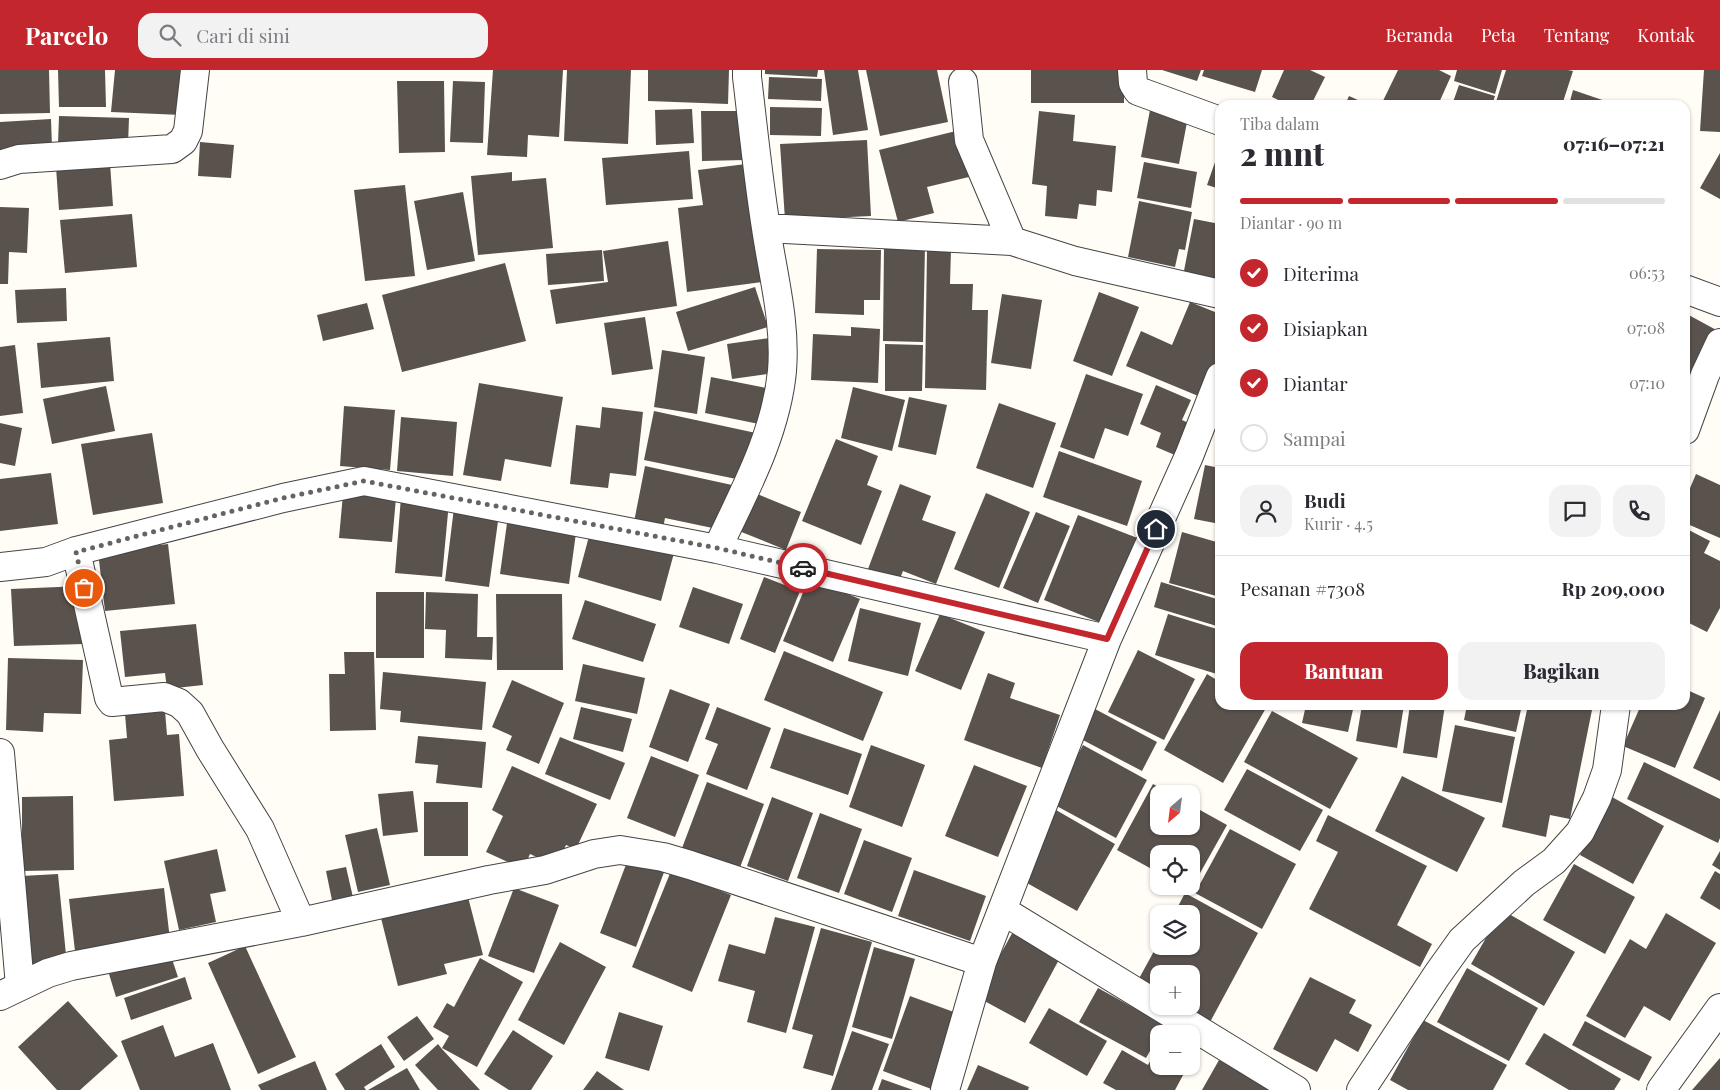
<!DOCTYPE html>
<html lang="id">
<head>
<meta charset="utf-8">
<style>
  body { margin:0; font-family:"Playfair Display",serif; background:#f2f2f3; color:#2b2b33; height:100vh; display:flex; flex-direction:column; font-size:19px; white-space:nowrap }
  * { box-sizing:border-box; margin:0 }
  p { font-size:16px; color:#7c7c81 }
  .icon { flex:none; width:28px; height:28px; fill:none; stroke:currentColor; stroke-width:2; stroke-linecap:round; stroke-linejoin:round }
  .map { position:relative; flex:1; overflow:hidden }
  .panel { position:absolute; left:1215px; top:30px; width:475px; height:610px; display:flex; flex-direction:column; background:#fff; border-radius:15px; box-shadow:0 1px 4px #0004 }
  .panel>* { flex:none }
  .needle { width:32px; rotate:208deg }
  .fabs { position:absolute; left:1150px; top:715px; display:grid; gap:10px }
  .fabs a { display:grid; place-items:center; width:50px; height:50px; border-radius:10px; background:#fff; box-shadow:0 1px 4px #0004; font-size:25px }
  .pin { position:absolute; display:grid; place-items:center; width:42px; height:42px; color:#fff; margin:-21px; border:2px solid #fff; border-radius:50%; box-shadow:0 1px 5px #0007 }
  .courier { position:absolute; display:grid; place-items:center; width:50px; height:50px; margin:-25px; border:4px solid #c4262e; border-radius:50%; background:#fff; color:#222; box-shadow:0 1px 6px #0007 }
  .overview em { font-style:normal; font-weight:800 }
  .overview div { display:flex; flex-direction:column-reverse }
  .overview { display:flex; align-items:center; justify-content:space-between; height:85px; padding:0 25px }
  h1 { font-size:32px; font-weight:800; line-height:38px }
  .bar { display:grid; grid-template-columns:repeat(4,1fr); gap:8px 5px; align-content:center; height:60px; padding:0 25px }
  .bar i { height:6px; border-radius:4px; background:#e1e1e2 }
  .bar .current { background:#c4262e }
  .bar p { grid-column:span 4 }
  .line { display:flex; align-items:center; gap:12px; padding:0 25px; border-top:1px solid #e1e1e2 }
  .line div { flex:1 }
  .round { display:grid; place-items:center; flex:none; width:52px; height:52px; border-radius:15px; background:#f2f2f3 }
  ol { padding:0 25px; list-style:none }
  li { display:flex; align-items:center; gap:15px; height:55px }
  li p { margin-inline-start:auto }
  li .icon { padding:5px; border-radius:50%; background:#c4262e; color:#fff; stroke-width:4 }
  li:last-child { color:#7c7c81 }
  li i { width:28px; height:28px; border:2px solid #e1e1e2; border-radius:50% }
  .button { display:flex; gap:10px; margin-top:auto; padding:10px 25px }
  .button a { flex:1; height:58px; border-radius:15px; background:#c4262e; color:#fff; font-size:20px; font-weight:800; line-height:58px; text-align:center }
  .button a+a { background:#f2f2f3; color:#2b2b33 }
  header { display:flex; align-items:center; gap:30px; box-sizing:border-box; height:70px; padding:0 25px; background:#c4262e; color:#fff }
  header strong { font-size:24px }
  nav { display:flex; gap:28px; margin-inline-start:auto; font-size:18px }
  .search { width:350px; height:45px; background:#f2f2f3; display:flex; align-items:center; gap:12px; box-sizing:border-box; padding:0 18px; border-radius:15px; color:#7c7c81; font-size:19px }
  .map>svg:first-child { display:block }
  .building { fill:#5a524d }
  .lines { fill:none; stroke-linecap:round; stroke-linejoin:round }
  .minor-casing { stroke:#444; stroke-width:30 }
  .minor { stroke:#fff; stroke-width:28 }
  .done { stroke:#646461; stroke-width:5; stroke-dasharray:0 9 }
  .route { stroke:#c4262e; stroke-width:6 }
</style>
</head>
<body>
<header>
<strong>Parcelo</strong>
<div class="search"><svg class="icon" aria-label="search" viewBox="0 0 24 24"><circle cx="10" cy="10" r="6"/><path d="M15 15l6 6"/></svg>Cari di sini</div>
<nav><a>Beranda</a><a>Peta</a><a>Tentang</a><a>Kontak</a></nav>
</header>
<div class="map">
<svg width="1720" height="1020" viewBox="0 0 1720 1020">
  <rect width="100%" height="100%" fill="#fffdf5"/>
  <path class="building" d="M0,0H49L50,43L0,44Z
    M58,0H105L106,37H59Z
    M115,0H185L182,45L111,42Z
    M493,0H563L559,67L528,65L527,87L487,85Z
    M567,0H631L628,74L564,71Z
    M648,0H729L728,34L648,31Z
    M765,0H818L817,7L765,4Z
    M824,0H858L868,60L833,65Z
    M866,0H937L948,52L880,66Z
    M1031,0H1124V33H1031Z
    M1162,0H1201L1197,11Z
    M1204,0H1262L1255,22L1202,6Z
    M1284,0H1310L1325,7L1311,35H1289L1272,27Z
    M1398,0H1439L1451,6L1438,35H1381Z
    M1457,0H1502L1495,24L1454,11Z
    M1506,0H1568L1573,1L1562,35H1495Z
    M1704,0H1720V62L1700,61Z
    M769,7L822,9L821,31L768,29Z
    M397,11H444L445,82L399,83Z
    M453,11L485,12L483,73L450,72Z
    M1459,15L1495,26L1492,35H1452Z
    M1573,20L1617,35H1569Z
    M1349,26L1369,35H1345Z
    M770,37L822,38L821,66L770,65Z
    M692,39L694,73L656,75L655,40Z
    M1150,40L1188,47L1179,94L1141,87Z
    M701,41H744L745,90L702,91Z
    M1039,41L1075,45L1073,71L1116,76L1112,122L1097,120L1096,136L1079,134L1077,149L1045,146L1047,116L1032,114Z
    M59,46L129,48L128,75L58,74Z
    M51,49L52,77L0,80V52Z
    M960,60L973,106L927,117L934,143L898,152L879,80Z
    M867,70L871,146L785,150L780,74Z
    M200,72L234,75L231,108L198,106Z
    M1220,78V119L1207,115Z
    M689,81L693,129L606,135L602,88Z
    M1720,83V129L1700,118Z
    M1144,92L1197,102L1191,138L1137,128Z
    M110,93L113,136L59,140L56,97Z
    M746,94L762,212L687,222L678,138L703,135L698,100Z
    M512,102V111L546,108L553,178L478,185L471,106Z
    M405,115L415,206L365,211L354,120Z
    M463,122L475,191L427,200L414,131Z
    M1139,131L1192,142L1185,180L1179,179L1175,197L1128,187Z
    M0,137L29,138L27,183L9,182L8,214H0Z
    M132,144L137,197L65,203L60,150Z
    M1194,149L1220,154V213L1183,206Z
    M668,171L677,236L556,254L550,220L608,212L603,181Z
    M884,176L925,177L923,272L883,271Z
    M817,179L881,180L880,230H864V245L815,243Z
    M927,179L951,180L950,214H973L972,240H988L986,320L925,318Z
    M602,180L604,211L548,215L546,184Z
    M505,193L526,271L402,302L382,225Z
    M755,217L768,257L688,281L676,242Z
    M66,218L67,251L17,253L15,220Z
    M1099,222L1139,237L1112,306L1073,291Z
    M1002,224L1042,230L1031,299L991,293Z
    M1190,232L1220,244V287L1203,328L1126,296L1141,261L1172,275Z
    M367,233L374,259L323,271L317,245Z
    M1685,243L1720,262L1698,311L1685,305Z
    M645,247L653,299L612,305L604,253Z
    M851,257L880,259L878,313L811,310L813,264L851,266Z
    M110,267L114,311L41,318L37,273Z
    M770,268L775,303L732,309L727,274Z
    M885,274L923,275L922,321H885Z
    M15,275L23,343L0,346V277Z
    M662,280L705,287L697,344L654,337Z
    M1086,304L1143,324L1128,366L1105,358L1094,389L1060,377Z
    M711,307L766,318L759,354L705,343Z
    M479,313L563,327L551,397L505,389L501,411L463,405Z
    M1156,315L1191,330L1182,350L1195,356L1182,388L1156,377L1161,363L1140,354Z
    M106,316L115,361L52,374L43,329Z
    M853,317L905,330L892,381L841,368Z
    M909,327L947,335L936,385L898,377Z
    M999,333L1056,353L1033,418L976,398Z
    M344,336L395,340L390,400L340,396Z
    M602,337L643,342L636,406L610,403L608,418L570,414L576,355L600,358Z
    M654,341L756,363L746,411L644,390Z
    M401,347L457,352L453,406L397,401Z
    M0,353L22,358L15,396L0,393Z
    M152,363L163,433L93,445L81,374Z
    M836,369L878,386L867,415L882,421L861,475L802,451Z
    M1059,381L1142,411L1127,456L1043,427Z
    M1205,395L1220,398V454L1194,449Z
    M645,396L732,415L722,460L665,448L662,463L633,457Z
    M51,403L58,454L0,461V409Z
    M1696,404L1720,415V468L1685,453V430Z
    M900,414L931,426L922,450L956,462L936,514L903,501L899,511L868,499Z
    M750,421L801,442L786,480L734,459Z
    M986,423L1030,442L999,518L954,499Z
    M343,424L396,428L392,472L339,468Z
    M401,427L449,432L442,507L395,503Z
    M454,438L499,444L489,517L445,511Z
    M1036,442L1070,456L1038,533L1003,518Z
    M1078,445L1140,469L1106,555L1044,530Z
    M507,453L576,463L569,514L500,504Z
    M1685,458L1710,471L1704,483L1720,491V538L1707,562L1685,551Z
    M591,459L674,483L661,531L578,507Z
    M1182,462L1220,473V527L1169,513Z
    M168,474L175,534L105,541L98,482Z
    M764,507L800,521L775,583L740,569Z
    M809,508L860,529L833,592L783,571Z
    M1161,512L1220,530V557L1154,537Z
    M82,516L84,574L14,576L11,519Z
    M693,517L743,534L729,574L679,557Z
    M376,522H424V588H376Z
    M426,522L478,524L477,567H493L492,590L445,588L446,560L425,559Z
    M496,524H562L563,600H497Z
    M585,530L656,554L643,592L572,569Z
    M860,538L921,553L908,606L848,591Z
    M940,544L985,562L961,620L915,601Z
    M1168,544L1220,560V605L1155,585Z
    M196,554L203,615L167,619L165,603L125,607L120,561Z
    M1138,580L1195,609L1164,670L1108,642Z
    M784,581L883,622L863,671L764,630Z
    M344,582H374L376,660L330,661L329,604H345Z
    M8,588L83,590L81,644L44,643L43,662L6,660Z
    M583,594L645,608L637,644L575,631Z
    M383,602L486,612L482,660L400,652L401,641L380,639Z
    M988,603L1015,613L1010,628L1060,645L1042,698L964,670Z
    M1207,604L1220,612V635H1260L1266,638L1223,713L1164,680Z
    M512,610L564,633L539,694L506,680L512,666L492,657Z
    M670,619L710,634L688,692L649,677Z
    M1685,619L1705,628L1675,698L1623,676L1641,635H1685Z
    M1306,635H1354L1348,662L1302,653Z
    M1362,635H1404L1397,678L1356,671Z
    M1410,635H1445L1437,688L1403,683Z
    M1467,635H1522L1516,662L1464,650Z
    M1528,635H1593L1570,749L1550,745L1546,767L1502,757Z
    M581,637L632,649L623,682L573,669Z
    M717,637L771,658L747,720L706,704L718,674L705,669Z
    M1095,639L1157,672L1142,701L1079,668Z
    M1720,640V711L1693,698Z
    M165,641L167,665L179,664L184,726L114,731L109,670L127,668L125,644Z
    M1272,641L1358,688L1330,739L1244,692Z
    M1455,655L1515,667L1502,733L1442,721Z
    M784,658L862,684L848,725L770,698Z
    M418,666L486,672L482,718L436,713L438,695L415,693Z
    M560,667L625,693L610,730L545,704Z
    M871,675L925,695L902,757L849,737Z
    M1083,675L1147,710L1116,768L1051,733Z
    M651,686L699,705L675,767L627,748Z
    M1644,692L1720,729V768L1718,773L1627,729Z
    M974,695L1027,716L998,787L945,766Z
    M512,696L597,734L576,779L566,775L556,796L530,784L523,799L486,782L503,746L492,740Z
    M1247,699L1323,740L1300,781L1224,740Z
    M1402,706L1485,748L1457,802L1375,761Z
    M707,712L764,734L739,800L682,778Z
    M1153,714L1171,724H1159V756H1191V735L1227,755L1190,821L1182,816H1191V784H1159V803L1117,780Z
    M413,721L418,762L383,766L378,724Z
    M73,726L74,800L22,801V727Z
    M772,727L813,743L788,811L747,796Z
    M1612,727L1664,756L1633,814L1580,785Z
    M424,732H468V786H424Z
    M1056,740L1115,774L1077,841L1018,808Z
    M820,743L862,759L839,823L797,808Z
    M1328,745L1427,796L1397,855L1432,874L1420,897L1309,839L1338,782L1316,771Z
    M377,758L390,815L358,822L345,765Z
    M1230,759L1296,794L1262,859L1195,823Z
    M864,770L912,788L892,842L844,824Z
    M217,779L226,821L210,824L216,852L179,860L164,791Z
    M1720,781V800L1712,795Z
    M630,784L666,797L636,877L600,863Z
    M1574,794L1635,827L1605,884L1543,850Z
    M346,797L355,836L334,840L326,801Z
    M914,800L986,826L970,871L898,846Z
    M671,801L731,825L692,922L632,897Z
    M1715,801L1720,804V840L1700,828Z
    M58,804L67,895L30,898L22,806Z
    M164,818L170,870L75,881L69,829Z
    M514,818L559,835L534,903L488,886Z
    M1185,823L1258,863L1209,954L1177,936H1191V904H1159V926L1136,914L1159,872V876H1191V844H1174Z
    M468,827L483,885L444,894L447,904L398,916L381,848Z
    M1502,840L1575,882L1544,936L1471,894Z
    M1666,843L1716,873L1670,951L1644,936L1625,968L1586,946L1630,869L1646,879Z
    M775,847L815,857L786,963L747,952L755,921L718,911L729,874L765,884Z
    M821,858L872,872L833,1006L803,998L813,965L792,959Z
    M1015,858L1062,884L1025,953L977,927Z
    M560,872L606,897L564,975L518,950Z
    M245,876L296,987L258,1004L208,893Z
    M874,877L915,889L892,969L852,957Z
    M170,883L178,907L116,927L109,904Z
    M480,888L523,912L477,997L442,978L449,966L433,957L447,933L454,937Z
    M1467,898L1538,938L1509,991L1437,952Z
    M185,907L192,929L131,950L124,928Z
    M1310,907L1356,930L1349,943L1372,955L1358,982L1335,969L1317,1002L1273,979Z
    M1098,918L1165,955L1146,988L1079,952Z
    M910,926L962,945L934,1020L883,1001Z
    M68,931L118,986L80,1020H57L18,977Z
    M1049,938L1107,971L1087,1006L1029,973Z
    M619,942L663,956L649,1001L605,988Z
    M417,946L434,969L404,991L387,967Z
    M1423,950L1507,995L1493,1020H1408L1390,1010Z
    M1585,951L1652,987L1639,1011L1572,975Z
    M163,955L175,987L213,973L231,1020H140L121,971Z
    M513,960L553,986L531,1020H509L484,1004Z
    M852,961L889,974L872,1020H831Z
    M1544,963L1621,1009L1614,1020H1569L1525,994Z
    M381,974L395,997L364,1017L366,1020H345L335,1004Z
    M438,974L442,979L480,1020H438L415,995Z
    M1159,976V996H1188L1175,1020H1116L1103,1013L1122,980L1148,995Z
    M1720,988V1020H1692Z
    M1219,990L1264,1016L1286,1020H1202Z
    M315,991L327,1020H261L258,1015Z
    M978,995L1029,1017L1028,1020H967Z
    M407,998L420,1020H368Z
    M597,1001L624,1020H583Z
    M882,1009L913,1020H878Z"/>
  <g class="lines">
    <defs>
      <path id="minor" d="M1132,0L1133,13L1138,21L1220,51
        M963,12L969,70L1012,171L1075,191L1220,224
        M0,95L19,89L172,79L183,71L188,61L195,0
        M766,158L1012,171
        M1685,219L1720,232
        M1685,360L1705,305L1720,273
        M717,479C744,422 776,364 782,301C786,252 773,206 766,158C758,108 753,57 747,7V0
        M76,481L109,628L112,632L164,627L179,633L190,643L210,679L260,759L301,852
        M0,497L46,492L76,481L283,428L364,411L717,479L1107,569
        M0,683L20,916
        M1002,840L1159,936
        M0,926L48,903L71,896L301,852L489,810L545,800L594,784L620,780L663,787L690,795L982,892L1107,569L1189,386L1220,307
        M1159,936L1296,1020
        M945,1020L982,892
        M1361,1020L1437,905L1462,870L1524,813L1554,791L1580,762L1597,728L1607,700L1616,635
        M1661,1020L1720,938"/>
    </defs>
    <use href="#minor" class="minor-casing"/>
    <use href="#minor" class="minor"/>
  </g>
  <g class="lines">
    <path class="done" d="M84,518L76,482L283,428L364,411L717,478L803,498"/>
    <path class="route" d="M803,498L1107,569L1156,459"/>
  </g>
</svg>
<div class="fabs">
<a><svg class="needle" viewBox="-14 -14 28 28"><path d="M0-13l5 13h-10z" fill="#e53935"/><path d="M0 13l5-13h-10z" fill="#7c7c81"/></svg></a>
<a><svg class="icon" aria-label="locate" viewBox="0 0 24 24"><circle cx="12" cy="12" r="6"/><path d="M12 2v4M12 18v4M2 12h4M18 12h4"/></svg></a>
<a><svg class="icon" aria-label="layers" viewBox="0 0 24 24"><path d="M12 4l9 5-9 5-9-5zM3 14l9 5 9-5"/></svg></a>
<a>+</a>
<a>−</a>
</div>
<div class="pin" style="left:84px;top:518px;background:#ea580c"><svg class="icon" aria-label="bag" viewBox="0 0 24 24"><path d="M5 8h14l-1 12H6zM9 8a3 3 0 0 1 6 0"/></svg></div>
<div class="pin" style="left:1156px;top:459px;background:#1f2937"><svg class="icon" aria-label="home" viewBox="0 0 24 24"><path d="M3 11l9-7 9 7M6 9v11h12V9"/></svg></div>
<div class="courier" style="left:803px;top:498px"><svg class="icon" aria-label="car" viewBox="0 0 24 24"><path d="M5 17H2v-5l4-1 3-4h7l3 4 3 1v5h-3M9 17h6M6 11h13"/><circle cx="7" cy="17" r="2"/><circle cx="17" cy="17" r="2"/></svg></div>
<section class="panel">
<div class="overview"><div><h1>2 mnt</h1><p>Tiba dalam</p></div><em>07:16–07:21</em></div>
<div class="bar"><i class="current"></i><i class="current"></i><i class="current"></i><i></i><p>Diantar · 90 m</p></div>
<ol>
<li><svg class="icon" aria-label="check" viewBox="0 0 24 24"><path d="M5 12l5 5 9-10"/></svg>Diterima<p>06:53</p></li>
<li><svg class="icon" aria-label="check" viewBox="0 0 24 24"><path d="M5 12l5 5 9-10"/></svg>Disiapkan<p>07:08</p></li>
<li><svg class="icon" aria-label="check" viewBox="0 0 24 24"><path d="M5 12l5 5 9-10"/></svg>Diantar<p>07:10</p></li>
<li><i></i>Sampai</li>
</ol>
<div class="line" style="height:90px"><a class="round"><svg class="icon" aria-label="person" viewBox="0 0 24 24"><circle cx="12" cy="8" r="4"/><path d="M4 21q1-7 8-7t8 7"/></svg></a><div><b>Budi</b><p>Kurir · 4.5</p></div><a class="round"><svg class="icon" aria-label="chat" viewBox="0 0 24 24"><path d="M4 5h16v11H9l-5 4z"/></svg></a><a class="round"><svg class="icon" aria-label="phone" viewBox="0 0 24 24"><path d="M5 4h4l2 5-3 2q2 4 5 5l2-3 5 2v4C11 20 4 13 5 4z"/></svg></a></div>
<div class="line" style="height:65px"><div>Pesanan #7308</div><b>Rp 209,000</b></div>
<div class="button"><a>Bantuan</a><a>Bagikan</a></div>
</section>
</div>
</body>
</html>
